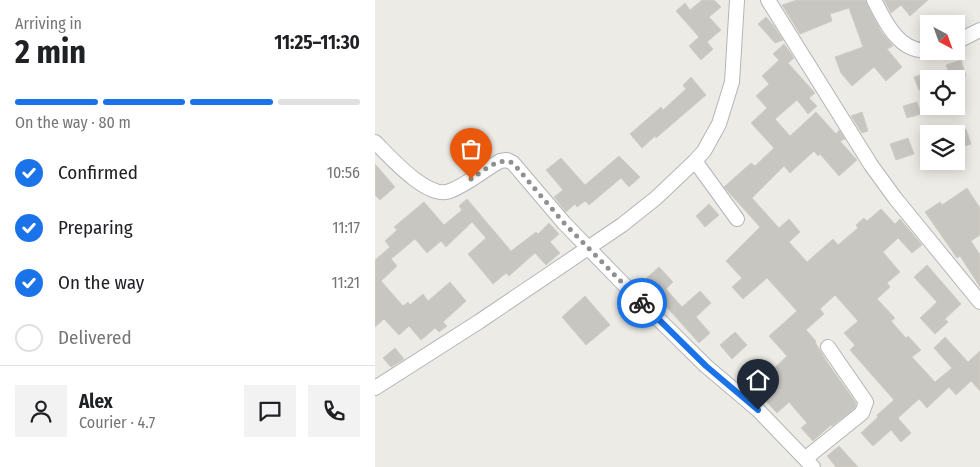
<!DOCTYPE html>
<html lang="en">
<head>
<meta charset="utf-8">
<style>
  body { margin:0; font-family:"Fira Sans Condensed",sans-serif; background:#f2f2f2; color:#202124; height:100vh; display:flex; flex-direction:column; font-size:19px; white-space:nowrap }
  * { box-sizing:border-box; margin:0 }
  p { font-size:16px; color:#757577 }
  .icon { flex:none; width:28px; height:28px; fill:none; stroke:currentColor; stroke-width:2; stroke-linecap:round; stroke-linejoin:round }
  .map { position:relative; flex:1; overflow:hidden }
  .drawer { display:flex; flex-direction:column; background:#fff; width:375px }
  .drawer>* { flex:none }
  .needle { width:32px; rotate:139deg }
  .buttons { position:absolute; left:545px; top:15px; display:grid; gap:10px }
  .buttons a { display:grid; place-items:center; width:45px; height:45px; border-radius:0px; background:#fff; box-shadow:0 2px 12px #0003; font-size:25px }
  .pin { position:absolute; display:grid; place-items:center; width:42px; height:42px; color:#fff; margin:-51px -21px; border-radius:50% 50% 50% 0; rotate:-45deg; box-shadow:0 0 5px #0007 }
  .pin .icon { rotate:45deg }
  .courier { position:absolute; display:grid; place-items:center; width:50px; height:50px; margin:-25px; border:4px solid #1a73e8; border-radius:50%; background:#fff; color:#222; box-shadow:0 1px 6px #0007 }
  .headline em { font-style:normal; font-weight:700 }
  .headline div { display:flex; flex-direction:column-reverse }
  .headline { display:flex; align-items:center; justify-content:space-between; height:85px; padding:0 15px }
  h1 { font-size:32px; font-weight:700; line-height:38px }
  .bar { display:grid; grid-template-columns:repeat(4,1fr); gap:8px 5px; align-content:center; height:60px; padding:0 15px }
  .bar i { height:6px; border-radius:4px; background:#e0e0e0 }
  .bar .selected { background:#1a73e8 }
  .bar p { grid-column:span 4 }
  .line { display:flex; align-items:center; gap:12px; padding:0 15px; border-top:1px solid #e0e0e0 }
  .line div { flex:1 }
  .round { display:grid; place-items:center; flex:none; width:52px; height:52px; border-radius:0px; background:#f2f2f2 }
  ol { padding:0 15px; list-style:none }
  li { display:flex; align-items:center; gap:15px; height:55px }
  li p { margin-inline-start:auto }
  li .icon { padding:5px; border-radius:50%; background:#1a73e8; color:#fff; stroke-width:4 }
  li:last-child { color:#757577 }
  li i { width:28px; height:28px; border:2px solid #e0e0e0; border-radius:50% }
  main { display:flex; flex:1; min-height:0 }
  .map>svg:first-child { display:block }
  .building { fill:#c8c6c1; stroke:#d1cdc4 }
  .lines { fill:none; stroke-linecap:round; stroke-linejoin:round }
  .minor-casing { stroke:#b2b5b8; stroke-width:16 }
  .minor { stroke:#fff; stroke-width:14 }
  .done { stroke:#8f9190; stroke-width:5; stroke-dasharray:0 9 }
  .route { stroke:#1a73e8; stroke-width:6 }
</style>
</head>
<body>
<main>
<section class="drawer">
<div class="headline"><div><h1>2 min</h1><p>Arriving in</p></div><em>11:25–11:30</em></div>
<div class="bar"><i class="selected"></i><i class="selected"></i><i class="selected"></i><i></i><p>On the way · 80 m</p></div>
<ol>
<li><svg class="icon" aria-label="check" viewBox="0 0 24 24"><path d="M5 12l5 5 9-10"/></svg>Confirmed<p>10:56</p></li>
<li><svg class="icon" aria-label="check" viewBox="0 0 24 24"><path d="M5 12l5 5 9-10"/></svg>Preparing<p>11:17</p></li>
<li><svg class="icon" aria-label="check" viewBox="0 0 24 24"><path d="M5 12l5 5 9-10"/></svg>On the way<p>11:21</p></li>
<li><i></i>Delivered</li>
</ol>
<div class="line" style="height:90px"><a class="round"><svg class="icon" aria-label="person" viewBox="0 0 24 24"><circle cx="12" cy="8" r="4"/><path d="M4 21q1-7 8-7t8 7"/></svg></a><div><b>Alex</b><p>Courier · 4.7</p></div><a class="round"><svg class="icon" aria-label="chat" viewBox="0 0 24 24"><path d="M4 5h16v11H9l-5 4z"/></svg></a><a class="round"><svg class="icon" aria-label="phone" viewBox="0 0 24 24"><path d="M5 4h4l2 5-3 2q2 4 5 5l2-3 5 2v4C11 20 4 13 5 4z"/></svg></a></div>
</section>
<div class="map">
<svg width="605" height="467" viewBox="0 0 605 467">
  <rect width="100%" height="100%" fill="#edebe5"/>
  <path class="building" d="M327,0H339L346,7L334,17L346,30L332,42L338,49L326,60L314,46L324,37L301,11L310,3L315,10Z
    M422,0H490L506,31L518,46L512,49L527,67L511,81L499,67L477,86L466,73L460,57L488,47L474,8L455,14L457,21L425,34L407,5Z
    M509,0H553L535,16L526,5L516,13Z
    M391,17L398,25L408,40L400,43L383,24Z
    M409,44L419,58L413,63L440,93L434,98L442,106L433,114L422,100L400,119L415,136L441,112L461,134L464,130L470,139L465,141L482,160L464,176L445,154L443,156L439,151L415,173L409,166L377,198L404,228L414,219L425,232L414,242L432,262L458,239L463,245L483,228L481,225L489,218L492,221L506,209L520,224L525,219L547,245L537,253L523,238L508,252L525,272L512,283L515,287L502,299L520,318L516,321L531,338L533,336L546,350L537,357L560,382L577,368L559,348L570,337L593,362L605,351V391L596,381L581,395L574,387L552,408L544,399L523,418L536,433L526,442L516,430L498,446L486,433L503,417L502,415L519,400L475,350L480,345L469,333L483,321L460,295L445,309L449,314L431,330L441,341L440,342L452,362L481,403L480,408L457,426L456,425L438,441L426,428L432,423L414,402L402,413L386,396L402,381L394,373L412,356L394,336L422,311L392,278L368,299L357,287L367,278L351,261L385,227L349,187L376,163L380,166L399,148L376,123L392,108L381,96L394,84L387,76L404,60L398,54Z
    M586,60L591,76L583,79H554L553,77L573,70L571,65Z
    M551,73L554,86L544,90L539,77Z
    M316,77L331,95L281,138L280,136L267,148L255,134L286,107L288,110L311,89L308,85Z
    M542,102L546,114L532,118L528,106Z
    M487,112L493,131L487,133L476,116Z
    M591,129L596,144L581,149V132Z
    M533,138L539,154L521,160L515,144Z
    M244,156L265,177L254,187L246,178L214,205L210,201L202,207L200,204L191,212L179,197L188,190L171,170L186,158L210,185Z
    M0,164L20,187L5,200L0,195Z
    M592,188L605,208V235L596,241L605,255V287L585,256L582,258L550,212L565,202L567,205Z
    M92,199L136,251L161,232L163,234L174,223L184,234L175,242L185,253L171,265L160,253L134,276L131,273L118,284L93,254L111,238L97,222L71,247L66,241L52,253L40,239L16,259L22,266L6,281L28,306L33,302L35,305L48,294L53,301L75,282L91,301L68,322L72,326L64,332L60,328L46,340L34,326L24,335L9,319L0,327V260L15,247L10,241L22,230L19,227L49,202L69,225L87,210L84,206Z
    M334,204L344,215L330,227L321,216Z
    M552,265L586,304L570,319L573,322L560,334L545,318L562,302L539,277Z
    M284,267L298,282L291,289L307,307L325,291L336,303L321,317L335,333L324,343L279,293L276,296L265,284Z
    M210,296L235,325L211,345L187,317Z
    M360,332L372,345L357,359L345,345Z
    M20,348L29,359L16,367L8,358Z
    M464,446L483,467H461L452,456Z"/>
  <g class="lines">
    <defs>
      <path id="minor" d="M393,0L496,165L520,198L605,302
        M499,0C510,22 525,54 554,50
        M581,42L605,30
        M0,142C15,157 53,200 75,191C93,184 109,170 125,161L132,160L138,163L189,223L260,296L331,366L383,410L438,467
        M320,161L362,219
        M0,388L105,321L247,225L281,198L320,161L329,151L344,124L357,82L362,0
        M431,458L487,413L491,402L453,347"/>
    </defs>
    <use href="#minor" class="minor-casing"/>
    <use href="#minor" class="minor"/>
  </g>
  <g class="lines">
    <path class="done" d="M96,179C108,171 124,156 138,163L189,223L267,303"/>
    <path class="route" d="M267,303L331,366L383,410"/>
  </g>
</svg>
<div class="buttons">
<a><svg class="needle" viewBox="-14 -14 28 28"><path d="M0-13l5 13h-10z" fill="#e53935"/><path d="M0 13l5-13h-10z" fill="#757577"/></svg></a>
<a><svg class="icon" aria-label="locate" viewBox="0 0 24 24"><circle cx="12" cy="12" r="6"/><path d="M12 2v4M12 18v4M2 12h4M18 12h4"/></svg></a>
<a><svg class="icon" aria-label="layers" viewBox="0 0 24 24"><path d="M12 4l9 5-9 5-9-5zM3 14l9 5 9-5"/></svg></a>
</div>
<div class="pin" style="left:96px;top:179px;background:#ea580c"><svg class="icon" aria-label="bag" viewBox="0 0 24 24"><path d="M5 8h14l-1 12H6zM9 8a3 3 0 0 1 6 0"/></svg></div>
<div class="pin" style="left:383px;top:410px;background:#1f2937"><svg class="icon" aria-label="home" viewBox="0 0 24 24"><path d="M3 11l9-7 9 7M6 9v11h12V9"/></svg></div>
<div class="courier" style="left:267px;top:303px"><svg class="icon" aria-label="bike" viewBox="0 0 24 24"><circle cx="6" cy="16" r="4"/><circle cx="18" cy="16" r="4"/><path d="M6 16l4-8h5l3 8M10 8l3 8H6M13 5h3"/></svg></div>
</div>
</main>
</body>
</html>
